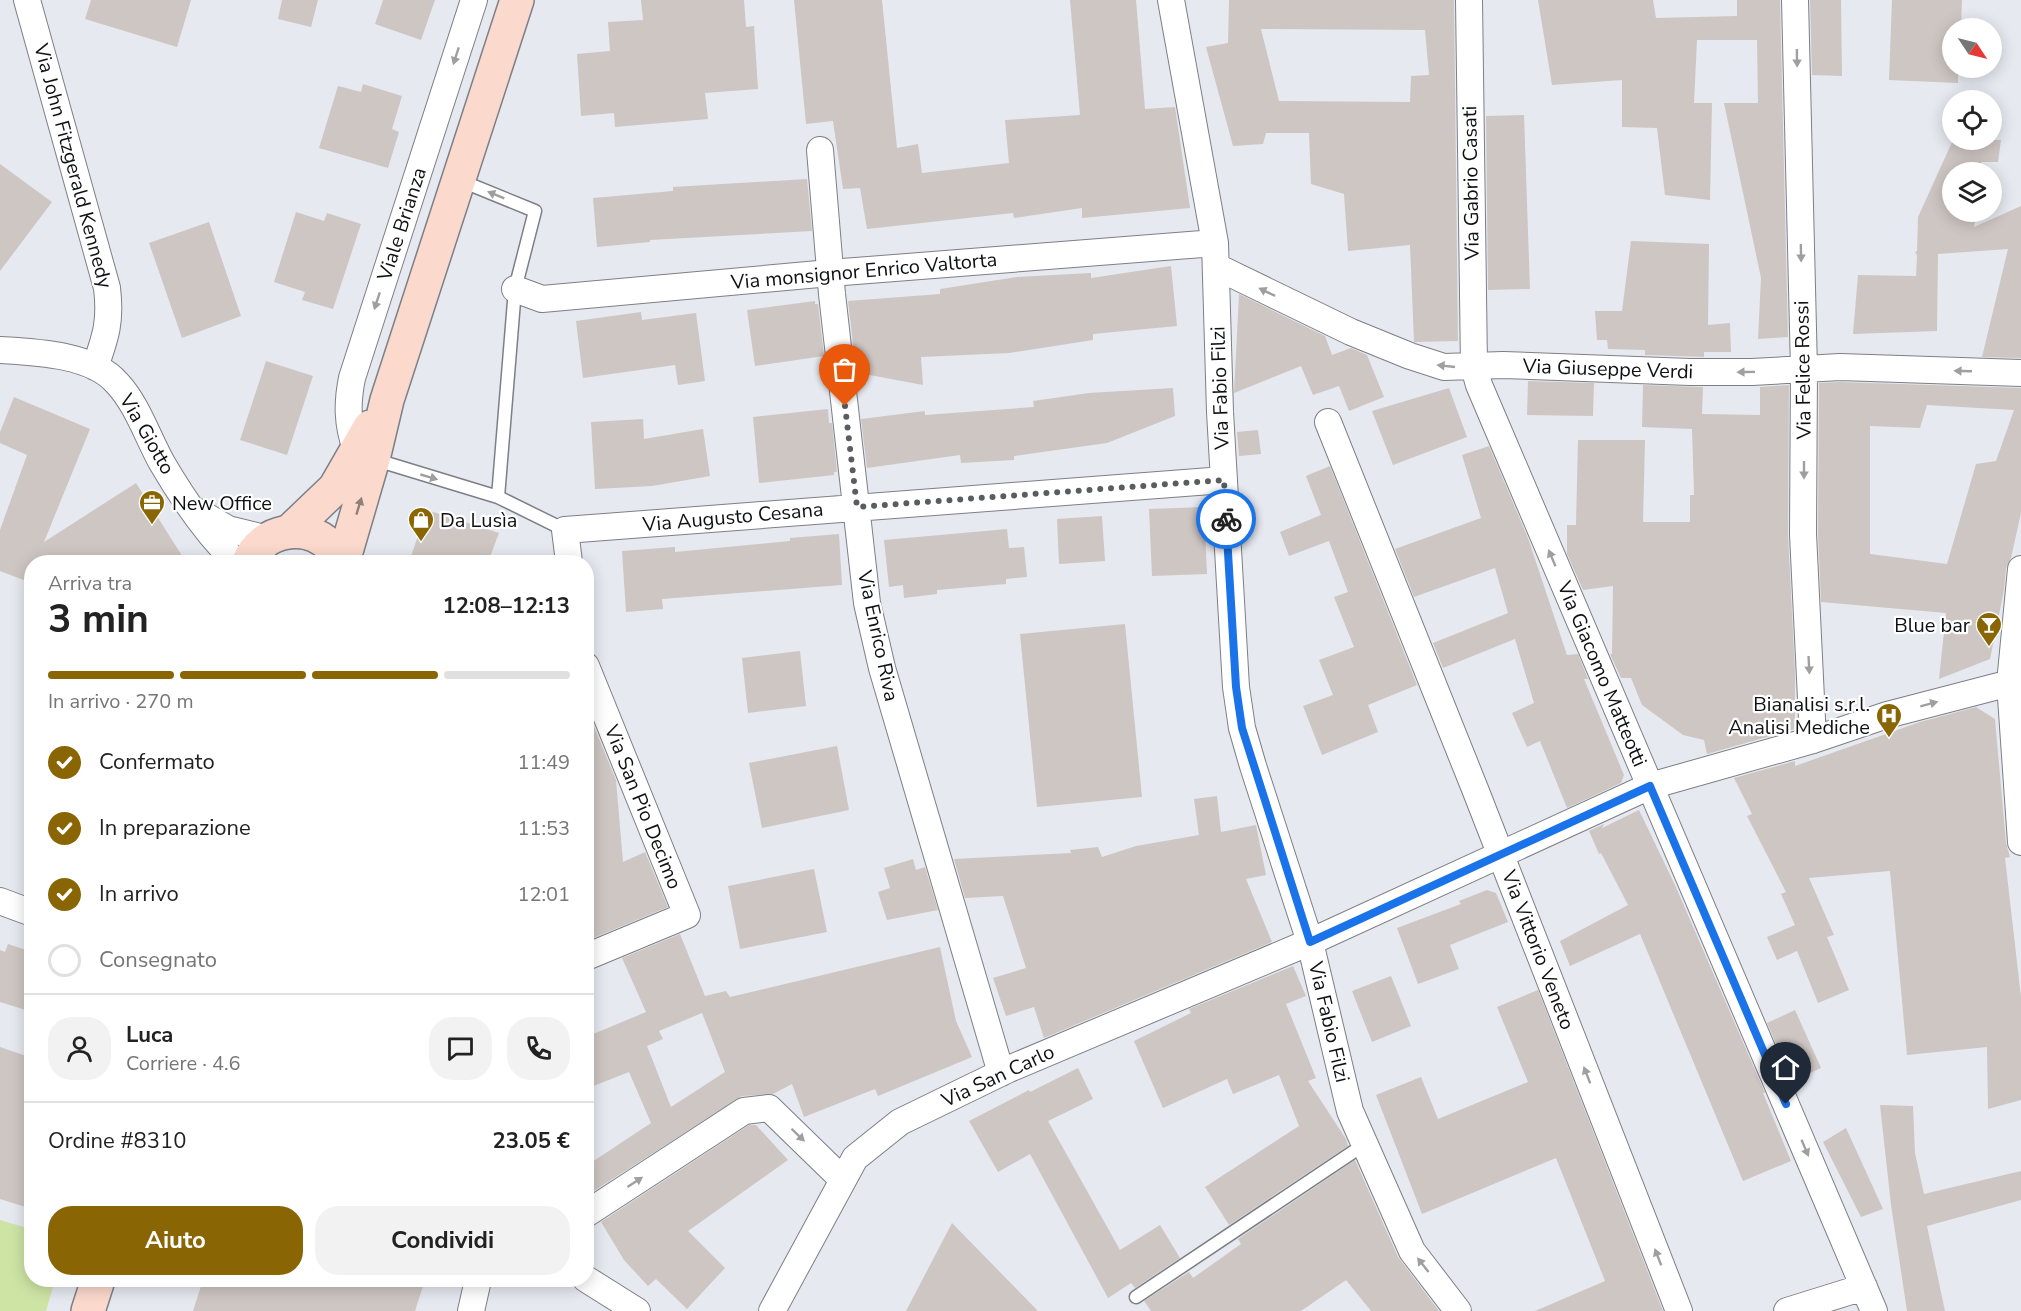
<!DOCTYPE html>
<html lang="it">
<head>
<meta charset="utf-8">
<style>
  body { margin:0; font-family:"Nunito Sans",sans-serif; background:#f2f2f2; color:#222; height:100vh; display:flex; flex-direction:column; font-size:22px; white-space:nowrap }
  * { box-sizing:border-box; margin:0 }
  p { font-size:20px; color:#767676 }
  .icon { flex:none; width:33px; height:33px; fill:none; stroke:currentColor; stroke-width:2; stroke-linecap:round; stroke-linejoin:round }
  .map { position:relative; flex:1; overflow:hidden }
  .side { position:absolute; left:24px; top:555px; width:570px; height:732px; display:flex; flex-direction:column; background:#fff; border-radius:24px; box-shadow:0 3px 15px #0003 }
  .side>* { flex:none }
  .needle { width:39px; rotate:125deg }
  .tools { position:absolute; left:1942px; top:18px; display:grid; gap:12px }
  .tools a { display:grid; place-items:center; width:60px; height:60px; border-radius:50%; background:#fff; box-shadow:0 3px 15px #0003; font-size:30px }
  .pin { position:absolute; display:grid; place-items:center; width:51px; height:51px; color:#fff; margin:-62px -26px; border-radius:50% 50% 50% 0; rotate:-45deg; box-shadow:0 0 6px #0007 }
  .pin .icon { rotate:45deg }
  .courier { position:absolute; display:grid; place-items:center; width:60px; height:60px; margin:-30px; border:4px solid #1a73e8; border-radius:50%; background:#fff; color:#222; box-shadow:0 2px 8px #0007 }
  .headline em { font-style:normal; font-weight:700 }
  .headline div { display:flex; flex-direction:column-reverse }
  .headline { display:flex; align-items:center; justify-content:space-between; height:102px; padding:0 24px }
  h1 { font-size:39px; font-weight:700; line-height:45px }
  .bar { display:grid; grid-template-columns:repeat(4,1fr); gap:9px 6px; align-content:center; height:72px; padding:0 24px }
  .bar i { height:8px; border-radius:4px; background:#e0e0e0 }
  .bar .selected { background:#8a6504 }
  .bar p { grid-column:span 4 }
  .line { display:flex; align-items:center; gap:15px; padding:0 24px; border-top:2px solid #e0e0e0 }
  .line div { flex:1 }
  .round { display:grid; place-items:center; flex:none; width:63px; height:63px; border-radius:24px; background:#f2f2f2 }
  ol { padding:0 24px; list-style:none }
  li { display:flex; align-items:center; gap:18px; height:66px }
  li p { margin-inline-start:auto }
  li .icon { padding:6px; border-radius:50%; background:#8a6504; color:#fff; stroke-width:4 }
  li:last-child { color:#767676 }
  li i { width:33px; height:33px; border:3px solid #e0e0e0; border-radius:50% }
  .button { display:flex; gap:12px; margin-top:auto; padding:12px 24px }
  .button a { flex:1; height:69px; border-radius:24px; background:#8a6504; color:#fff; font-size:24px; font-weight:700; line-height:69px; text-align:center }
  .button a+a { background:#f2f2f2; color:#222 }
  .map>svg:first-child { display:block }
  .green { fill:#cee4a5 }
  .building { fill:#cec6c3; fill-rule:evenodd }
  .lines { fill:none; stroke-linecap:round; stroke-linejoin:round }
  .lane-casing { stroke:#7c7f86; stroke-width:15 }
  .street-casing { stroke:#7c7f86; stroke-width:28 }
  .secondary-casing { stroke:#7c7f86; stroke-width:36 }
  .lane { stroke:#fff; stroke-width:12 }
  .street { stroke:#fff; stroke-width:26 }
  .secondary { stroke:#fcd9cd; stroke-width:33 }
  .oneway { fill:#9f9fa0 }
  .oneway2 { fill:#917f79 }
  .done { stroke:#5a5c60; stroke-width:6; stroke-dasharray:0 10.8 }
  .route { stroke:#1a73e8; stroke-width:8 }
  .labels { text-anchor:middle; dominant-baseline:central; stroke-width:4.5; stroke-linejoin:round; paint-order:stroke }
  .street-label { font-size:20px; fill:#0f1012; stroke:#fff }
  .poi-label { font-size:20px; fill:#0f1012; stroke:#fff; text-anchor:start }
</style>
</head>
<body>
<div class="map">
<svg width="2021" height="1311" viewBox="0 0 2021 1311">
  <rect width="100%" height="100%" fill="#e6e9f0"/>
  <path class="green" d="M0,1220L31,1229L32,1280H55L46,1311H0Z"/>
  <path class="building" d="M91,0H191L177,47L85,19Z
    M282,0H318L311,27L278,19Z
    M383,0H435L421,40L375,24Z
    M641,0H744L746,27L754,26L758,89L705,93L708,119L615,127L614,113L581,116L577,54L610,51L608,22L643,20Z
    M794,0H882L897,148L918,144L922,173L1009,163L1005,120L1080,115L1070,0H1136L1145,109L1175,107L1190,208L1082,218V208L1014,218L1013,213L867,229L860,188L843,189L833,121L806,124Z
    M1229,0H1454L1458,341L1414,342L1410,245L1348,251L1344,194L1311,184L1309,133H1266L1263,144L1233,146L1206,47L1228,43ZM1261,29L1425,30L1429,75L1411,76L1410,102L1279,101Z
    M1538,0H1653L1656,18L1737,16V0H1780L1788,337L1758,339L1761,278L1724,103H1758L1757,40H1697L1694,103H1712L1710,200L1665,195L1657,128L1622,127V80L1552,85Z
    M1810,0H1841L1842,76L1812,75Z
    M1892,0H1962L1961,28H1953V68H1958V83L1889,80Z
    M363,84L402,96L392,129L399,132L388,168L319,148L338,86L361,92Z
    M1524,115L1530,289L1488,290L1486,116Z
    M1953,140H2001L1998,162H1981L1980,172H1953V212H1976L1974,227L2021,206V358L1982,357L2008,249L1938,254L1937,331L1853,334L1858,275L1916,276L1917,255L1915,252L1917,251L1918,217Z
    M0,164L52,202L0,271Z
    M807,179L812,231L650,240V242L597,247L593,198L673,191V187Z
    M296,212L324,221L327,213L361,224L333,309L302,300L305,292L274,282Z
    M209,222L241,316L182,338L149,243Z
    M1631,241L1709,244L1708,325L1730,323L1731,352H1704V357L1645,355V350L1608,349L1607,340H1597L1595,311H1622Z
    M1171,266L1177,326L1093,334V340L1009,353L921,357L923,385L864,374L862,351L854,352L848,301L940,294V289L1017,277L1091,273V278Z
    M1239,294L1325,336L1332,355L1351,348L1367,355L1384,397L1349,411L1339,386L1313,395L1301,366L1234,393Z
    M815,301V304H818L824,356L755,366L747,310Z
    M641,312L642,320L696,313L705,381L678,385L675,365L583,378L576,321Z
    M266,361L313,376L287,455L240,440Z
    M1528,381L1594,383L1593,416L1527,415Z
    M1840,382L2021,388V513L2011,558L2006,568L2004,590L1990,659L1939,679L1946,613L1821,602L1818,534L1819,383ZM1927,405L2014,410L1996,461L1976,464L1947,564L1870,554V426L1920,428Z
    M1643,385L1703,387L1702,414L1760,415V387L1789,385L1788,534L1795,672V729L1707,754L1704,740L1683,735L1642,705L1631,678H1621L1610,654H1612L1613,586L1583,590L1567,554V525H1576L1578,440H1645L1643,522H1690V495H1694L1692,429L1642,427Z
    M1173,388L1175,416L1107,443L1014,456V460L961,463L960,455L867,468L861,419L925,411V415L1034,407L1033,401L1089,393Z
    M1449,388L1467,437L1393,465L1372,411Z
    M14,397L90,429L44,542L136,483L186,562H32V576L29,582L0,571V530L27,455L0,443V432Z
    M828,409L829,423H832L837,472H834V475L759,483L753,417Z
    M643,419L644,439L703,429L710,476L652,486L595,489L591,422Z
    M1258,430L1261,454L1239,456L1237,432Z
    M1489,446L1528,538L1567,655L1578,654L1588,679H1584L1624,775L1621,783L1567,808L1540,741L1527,747L1512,713L1534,703L1515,639L1443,668L1433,643L1508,613L1495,568L1414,597L1395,549L1481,518L1462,455Z
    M1330,466L1417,685L1368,705L1378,732L1322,755L1303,706L1333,695L1319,660L1354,647L1334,597L1348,592L1329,541L1289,556L1280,532L1321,515L1306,476Z
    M1204,507L1207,574L1152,576L1149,509Z
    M427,510L499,533L488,562H409Z
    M1102,516L1105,561L1059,564L1057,519Z
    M1007,529L1009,548L1024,547L1027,577L1006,579V584L937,590V594L904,598L903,585L889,587L884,540Z
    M839,534L842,585L662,599L663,609L626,612L622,551L675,547V552L790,541V538Z
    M1125,624L1142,797L1037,807L1020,634Z
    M800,651L806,706L748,713L742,658Z
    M586,707L616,780L623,862L645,852L668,907L586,941Z
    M1976,707L1995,719L2006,843L2010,857L2005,858L2021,997V1100L1988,1109L1987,1047L1907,1055L1890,871L1809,878L1834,935L1827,937L1849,990L1818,1003L1797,951L1777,960L1767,937L1795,925L1781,894L1786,892L1747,816L1752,814L1734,778L1795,761V766L1920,722Z
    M837,746L849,810L762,828L749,763Z
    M1217,796L1221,832L1256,825L1266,875L1246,879L1272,942L1044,1038L1034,1007L1006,1016L993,978L1026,968L1003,896L965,898L954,859L1071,853L1070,850L1098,847L1102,857L1136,846L1199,835L1194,799Z
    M1639,810L1675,885L1765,1093H1763L1791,1161L1743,1181L1640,934L1570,966L1560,941L1628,905L1601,853L1599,854L1589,831L1604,824L1602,828Z
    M913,859L916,870L925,867L938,910L887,920L878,892L890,888L884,868Z
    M814,869L827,932L740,949L728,886Z
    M1487,890L1496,893L1508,922L1450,945L1459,969L1418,984L1397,928L1461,904L1459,901Z
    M680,934L705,996L726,991L730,997L940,947L956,1021L972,1057L878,1096L875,1089L804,1117L792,1084L773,1094L742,1096L586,1196V1166L651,1123L629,1072L586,1089V1037L646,1012L622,958ZM702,1013L725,1072L671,1107L647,1046L663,1039L659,1031Z
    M8,944L32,952V1012L0,1002V950L5,952Z
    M1293,966L1306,996L1286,1004L1316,1078L1308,1081L1346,1139L1348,1146L1229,1225L1205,1187L1299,1126L1279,1075L1233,1094L1227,1079L1163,1108L1134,1041L1191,1013L1189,1009Z
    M1391,976L1411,1026L1372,1042L1352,991Z
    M1538,990L1663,1311H1535L1605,1281L1556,1158L1422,1214L1376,1095L1421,1077L1438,1119L1528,1082L1497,1007Z
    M1795,1010L1821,1068L1792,1081L1767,1023Z
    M0,1047L32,1058V1209L0,1199Z
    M1078,1068L1093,1099L1048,1121L1120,1250L1160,1225L1180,1258L1135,1288L1131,1283L1108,1298L1030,1154L998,1172L969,1121L1029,1090L1030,1092Z
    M1880,1105L1913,1106L1915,1153L1924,1194L2021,1171V1200L1927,1226L1945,1311H1907L1891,1205Z
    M749,1125H756L788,1160L688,1231L725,1268L687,1309L656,1279L648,1286L624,1260L601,1222Z
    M1846,1128L1883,1209L1861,1217L1823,1142Z
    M1355,1160L1398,1257L1439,1311H1371L1346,1280L1301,1311H1151L1144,1301L1189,1272L1193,1278L1241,1244L1238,1239Z
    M952,1223L1038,1311H906Z
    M203,1280H425L415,1311H193Z"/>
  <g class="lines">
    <defs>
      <path id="lane" d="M459,180L535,211L515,289L498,497
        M373,459L498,497L565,530
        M1136,1297L1365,1144"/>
      <path id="street" d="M27,0L107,288C111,321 106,336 95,367
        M1171,0L1215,243L1220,412L1236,687L1242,728L1253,766L1310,942L1350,1111L1412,1251L1458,1311
        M1469,0L1474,367L1479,385L1874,1311
        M1795,0L1804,370L1803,534L1813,740
        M820,150L832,294L867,603L882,668L1001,1073
        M1217,267L1351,332L1410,356L1444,367L1503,365L1690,372H1752L1840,367L2021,373
        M515,289L542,299L830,273L1215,243
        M0,350C35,352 92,354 117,383C137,404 148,438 162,463C183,499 206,533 236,562
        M1328,422L1475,789L1679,1311
        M356,449C347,424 347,403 352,378L474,0
        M199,512L228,529L268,539
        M569,562L565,530L1224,480
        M2021,569L2010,683L2021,842
        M586,666L687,915L586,957
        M0,901L32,913
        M586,1214L744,1111L769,1108L842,1179
        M586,1279L637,1311
        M471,1311L478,1280
        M772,1311L855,1158L900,1122L1009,1069L1310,942L1650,786L1813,740L1887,715L2010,683
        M1787,1311L1864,1287"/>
      <path id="secondary" d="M290,531L335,488L370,427
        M249,562C261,530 306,521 330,546C334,551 337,558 340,562
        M343,562L373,459L387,400L517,0
        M88,1311L98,1280"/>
    </defs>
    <use href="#lane" class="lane-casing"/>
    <use href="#street" class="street-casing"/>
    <use href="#secondary" class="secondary-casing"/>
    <use href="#lane" class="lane"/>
    <use href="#street" class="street"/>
    <use href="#secondary" class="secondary"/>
  </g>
  <defs><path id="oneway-solid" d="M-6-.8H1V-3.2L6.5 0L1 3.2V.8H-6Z" transform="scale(1.5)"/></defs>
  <g class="oneway">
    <use href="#oneway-solid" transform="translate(456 56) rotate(108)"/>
    <use href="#oneway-solid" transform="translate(1797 58) rotate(89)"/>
    <use href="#oneway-solid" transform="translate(496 195) rotate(-158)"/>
    <use href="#oneway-solid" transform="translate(1801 253) rotate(89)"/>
    <use href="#oneway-solid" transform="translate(1267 292) rotate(-154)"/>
    <use href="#oneway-solid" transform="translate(377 301) rotate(108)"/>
    <use href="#oneway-solid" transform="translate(1446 366) rotate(-174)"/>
    <use href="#oneway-solid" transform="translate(1963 371) rotate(-178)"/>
    <use href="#oneway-solid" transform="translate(1746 372) rotate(179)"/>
    <use href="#oneway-solid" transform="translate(1804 470) rotate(90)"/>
    <use href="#oneway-solid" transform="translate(429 477) rotate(16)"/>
    <use href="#oneway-solid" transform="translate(1552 558) rotate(-113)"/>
    <use href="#oneway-solid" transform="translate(1809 665) rotate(87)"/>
    <use href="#oneway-solid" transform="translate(1929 704) rotate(-15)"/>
    <use href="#oneway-solid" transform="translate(1587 1075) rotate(-111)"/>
    <use href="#oneway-solid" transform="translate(798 1135) rotate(44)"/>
    <use href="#oneway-solid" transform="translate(1805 1148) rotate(67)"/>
    <use href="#oneway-solid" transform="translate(635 1182) rotate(-33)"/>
    <use href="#oneway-solid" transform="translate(1658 1257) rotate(-111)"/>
    <use href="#oneway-solid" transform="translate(1423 1265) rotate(-128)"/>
  </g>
  <use class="oneway2" href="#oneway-solid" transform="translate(359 506) rotate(-73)"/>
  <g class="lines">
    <path class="done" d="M845,406L857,507L1224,480L1226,519"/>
    <path class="route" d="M1226,519L1236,687L1242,728L1310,942L1650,786L1786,1104"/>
  </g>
  <defs>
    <symbol id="office-pin" viewBox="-11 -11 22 30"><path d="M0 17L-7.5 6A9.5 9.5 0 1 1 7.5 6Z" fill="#8a6504" stroke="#fff"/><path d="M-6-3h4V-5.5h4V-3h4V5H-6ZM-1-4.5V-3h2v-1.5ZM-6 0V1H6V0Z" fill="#fff"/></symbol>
    <symbol id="shop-pin" viewBox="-11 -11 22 30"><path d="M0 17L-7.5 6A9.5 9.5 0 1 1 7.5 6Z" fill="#8a6504" stroke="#fff"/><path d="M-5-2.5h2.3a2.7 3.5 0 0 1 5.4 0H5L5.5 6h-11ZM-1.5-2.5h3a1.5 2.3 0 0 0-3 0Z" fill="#fff"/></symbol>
    <symbol id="bar-pin" viewBox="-11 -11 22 30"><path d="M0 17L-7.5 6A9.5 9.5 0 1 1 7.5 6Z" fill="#8a6504" stroke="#fff"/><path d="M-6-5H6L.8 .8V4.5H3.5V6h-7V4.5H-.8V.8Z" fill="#fff"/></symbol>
    <symbol id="hospital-pin" viewBox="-11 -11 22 30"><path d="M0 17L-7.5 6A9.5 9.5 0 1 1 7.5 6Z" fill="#8a6504" stroke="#fff"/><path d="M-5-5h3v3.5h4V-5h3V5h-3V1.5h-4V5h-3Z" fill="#fff"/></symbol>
  </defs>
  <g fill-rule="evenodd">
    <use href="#office-pin" x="137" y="488" width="30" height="40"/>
    <use href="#shop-pin" x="406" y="505" width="30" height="40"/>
    <use href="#bar-pin" x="1974" y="610" width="30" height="40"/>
    <use href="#hospital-pin" x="1874" y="701" width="30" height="40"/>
  </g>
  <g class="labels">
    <g class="street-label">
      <text transform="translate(73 166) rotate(75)">Via John Fitzgerald Kennedy</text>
      <text transform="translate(1471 183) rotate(-91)">Via Gabrio Casati</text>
      <text transform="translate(402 224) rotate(-72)">Viale Brianza</text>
      <text transform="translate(864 271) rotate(-5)">Via monsignor Enrico Valtorta</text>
      <text transform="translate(1608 369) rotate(2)">Via Giuseppe Verdi</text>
      <text transform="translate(1803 370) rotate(-91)">Via Felice Rossi</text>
      <text transform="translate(1220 388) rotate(-92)">Via Fabio Filzi</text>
      <text transform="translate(147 434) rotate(60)">Via Giotto</text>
      <text transform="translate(733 517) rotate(-5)">Via Augusto Cesana</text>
      <text transform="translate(878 636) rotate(78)">Via Enrico Riva</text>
      <text transform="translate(1602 674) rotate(67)">Via Giacomo Matteotti</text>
      <text transform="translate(643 807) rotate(68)">Via San Pio Decimo</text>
      <text transform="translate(1538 950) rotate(69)">Via Vittorio Veneto</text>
      <text transform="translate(1329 1022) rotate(77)">Via Fabio Filzi</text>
      <text transform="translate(998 1076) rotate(-25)">Via San Carlo</text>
    </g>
    <g class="poi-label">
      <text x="172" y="503">New Office</text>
      <text x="440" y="520">Da Lusìa</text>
      <text x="1970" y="625" text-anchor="end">Blue bar</text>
      <text x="1870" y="704" text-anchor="end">Bianalisi s.r.l.<tspan x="1870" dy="23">Analisi Mediche</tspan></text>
    </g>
  </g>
</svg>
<div class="tools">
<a><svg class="needle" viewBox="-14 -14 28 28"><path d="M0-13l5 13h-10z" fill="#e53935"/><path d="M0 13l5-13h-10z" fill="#767676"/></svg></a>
<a><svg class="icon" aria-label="locate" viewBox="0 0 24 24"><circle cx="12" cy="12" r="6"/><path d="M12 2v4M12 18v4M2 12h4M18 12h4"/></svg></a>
<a><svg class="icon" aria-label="layers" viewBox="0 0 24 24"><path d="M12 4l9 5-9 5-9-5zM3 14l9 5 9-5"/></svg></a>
</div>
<div class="pin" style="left:845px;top:406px;background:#ea580c"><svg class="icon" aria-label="bag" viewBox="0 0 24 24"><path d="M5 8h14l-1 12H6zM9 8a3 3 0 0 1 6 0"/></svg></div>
<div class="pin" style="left:1786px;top:1104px;background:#1f2937"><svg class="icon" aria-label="home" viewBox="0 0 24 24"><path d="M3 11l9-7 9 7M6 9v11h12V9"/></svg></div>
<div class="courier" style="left:1226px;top:519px"><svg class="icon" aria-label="bike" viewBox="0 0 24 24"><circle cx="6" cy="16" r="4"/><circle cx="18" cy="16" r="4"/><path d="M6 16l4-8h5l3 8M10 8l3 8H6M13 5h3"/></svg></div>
<section class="side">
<div class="headline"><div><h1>3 min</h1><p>Arriva tra</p></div><em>12:08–12:13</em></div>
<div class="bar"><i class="selected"></i><i class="selected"></i><i class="selected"></i><i></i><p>In arrivo · 270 m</p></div>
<ol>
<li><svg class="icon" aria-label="check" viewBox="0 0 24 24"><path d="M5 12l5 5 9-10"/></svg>Confermato<p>11:49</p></li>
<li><svg class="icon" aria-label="check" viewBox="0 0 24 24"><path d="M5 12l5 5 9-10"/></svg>In preparazione<p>11:53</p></li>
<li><svg class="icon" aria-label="check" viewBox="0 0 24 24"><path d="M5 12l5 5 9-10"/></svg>In arrivo<p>12:01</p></li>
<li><i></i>Consegnato</li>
</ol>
<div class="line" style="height:108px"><a class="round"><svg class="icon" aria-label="person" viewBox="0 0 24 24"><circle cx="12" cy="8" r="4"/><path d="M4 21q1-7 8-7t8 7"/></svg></a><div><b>Luca</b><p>Corriere · 4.6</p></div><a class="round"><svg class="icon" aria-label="chat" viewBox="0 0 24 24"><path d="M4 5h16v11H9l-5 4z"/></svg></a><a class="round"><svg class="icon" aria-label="phone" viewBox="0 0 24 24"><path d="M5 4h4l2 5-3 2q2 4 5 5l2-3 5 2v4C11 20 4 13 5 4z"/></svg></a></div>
<div class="line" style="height:78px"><div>Ordine #8310</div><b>23.05 €</b></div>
<div class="button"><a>Aiuto</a><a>Condividi</a></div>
</section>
</div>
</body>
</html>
